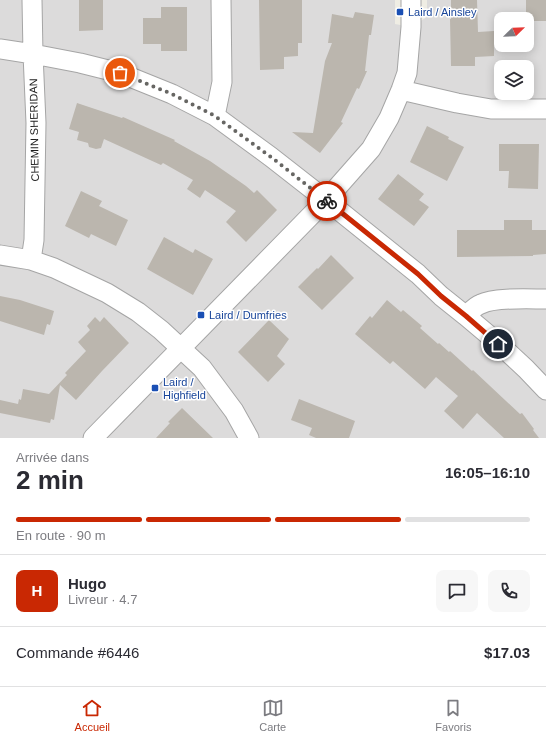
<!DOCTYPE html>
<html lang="fr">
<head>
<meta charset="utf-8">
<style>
  body { margin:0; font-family:Arial,sans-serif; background:#f7f7f7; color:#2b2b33; height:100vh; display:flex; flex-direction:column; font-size:15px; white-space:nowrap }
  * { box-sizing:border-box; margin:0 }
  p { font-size:13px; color:#7c7c81 }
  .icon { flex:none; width:22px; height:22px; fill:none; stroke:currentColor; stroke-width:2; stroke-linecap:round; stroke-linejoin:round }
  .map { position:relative; height:438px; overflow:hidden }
  .sheet { display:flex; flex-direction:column; background:#fff; flex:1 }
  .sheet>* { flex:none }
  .needle { width:26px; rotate:67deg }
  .controls { position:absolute; left:494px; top:12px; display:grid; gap:8px }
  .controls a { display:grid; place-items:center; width:40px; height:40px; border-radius:8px; background:#fff; box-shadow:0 2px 10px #0003; font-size:20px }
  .pin { position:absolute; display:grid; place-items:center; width:34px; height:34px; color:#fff; margin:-17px; border:2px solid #fff; border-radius:50%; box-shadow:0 1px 4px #0007 }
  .courier { position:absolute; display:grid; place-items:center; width:40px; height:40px; margin:-20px; border:3px solid #c92803; border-radius:50%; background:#fff; color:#222; box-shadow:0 1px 5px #0007 }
  .summary em { font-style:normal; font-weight:700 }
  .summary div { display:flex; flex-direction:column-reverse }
  .summary { display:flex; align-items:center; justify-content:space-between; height:68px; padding:0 16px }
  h1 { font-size:26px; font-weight:700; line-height:30px }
  .bar { display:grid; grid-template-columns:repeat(4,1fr); gap:6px 4px; align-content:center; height:48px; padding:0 16px }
  .bar i { height:5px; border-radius:3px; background:#e1e1e2 }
  .bar .on { background:#c92803 }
  .bar p { grid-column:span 4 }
  .line { display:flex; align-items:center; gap:10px; padding:0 16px; border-top:1px solid #e1e1e2 }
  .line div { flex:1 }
  .round { display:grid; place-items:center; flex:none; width:42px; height:42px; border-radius:8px; background:#f7f7f7 }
  .dock { display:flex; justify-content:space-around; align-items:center; height:56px; border-top:1px solid #e1e1e2; background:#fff; font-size:11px; color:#7c7c81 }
  .dock a { display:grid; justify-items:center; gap:2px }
  .dock .on { color:#c92803 }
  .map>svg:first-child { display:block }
  .residential { fill:#dcdbdb; fill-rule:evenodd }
  .building { fill:#bbb6ae }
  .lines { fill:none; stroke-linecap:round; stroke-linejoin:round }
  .minor-casing { stroke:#a5a5a5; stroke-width:21 }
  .minor { stroke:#fff; stroke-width:19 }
  .done { stroke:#676663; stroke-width:4; stroke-dasharray:0 7.2 }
  .route { stroke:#c92803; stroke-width:5 }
  .transit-dot { fill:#1a4fb4; stroke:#fff; stroke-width:1.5 }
  .labels { text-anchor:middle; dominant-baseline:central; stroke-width:3; stroke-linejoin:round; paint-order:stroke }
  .transit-label { font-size:11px; fill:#164399; stroke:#fff; text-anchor:start }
  .street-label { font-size:11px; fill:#1e1e1e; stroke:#fff }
</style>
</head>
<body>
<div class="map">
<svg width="546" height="438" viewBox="0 0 546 438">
  <rect width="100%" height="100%" fill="#efede4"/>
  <path class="residential" d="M0,0H395V24L411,27L427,17V0H546V438H0ZM501,19H527V45H501ZM501,67H527V93H501Z"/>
  <path class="building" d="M79,0H103V30L79,31Z
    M259,0H302V43H298V56L284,57V69L260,70Z
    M451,0H477L478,32L494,31V56L475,57V66H451L450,19H451Z
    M526,0H546V21H527V19H526Z
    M161,7H187V51H161V44H143V18H161Z
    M355,12L374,15L371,35H369L365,71H367L359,89L357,88L341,122L343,123L320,153L292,132L313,133L325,61L332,43H328L332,14L353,18Z
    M77,103L122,118L123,117L175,140L174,141L210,161L246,186L254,193L257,190L277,210L246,242L226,222L236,211L205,190L200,198L187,189L193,180L163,163L161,165L104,139L101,148L96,149L89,147L88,143L77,140L79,132L69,129Z
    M427,126L449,137L448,139L464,147L447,181L410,162Z
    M499,144H539L538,189L508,188L509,171H499Z
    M398,174L424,194L419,200L429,207L414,226L378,199Z
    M81,191L102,201L99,206L128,220L116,246L91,234L89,238L65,226Z
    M504,220H532V230H546V254L533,255V256L457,257V230H504Z
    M164,237L193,253L195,249L213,259L193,295L147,269Z
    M331,255L354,278L322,310L298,287L317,268L318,269Z
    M0,296L20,300L54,311L50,325L47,324L44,335L0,321Z
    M387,300L401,312L403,310L422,326L420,328L438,344L439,343L449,352L450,351L472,371L473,370L520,414L522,413L534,429L533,430L539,438H504L477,413L463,429L444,411L458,396L436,377L425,389L393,361L390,364L355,334L370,316L372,318Z
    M95,317L100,322L104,317L129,343L102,371L76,400L60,385L54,420L51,419L50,423L0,413V400L18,404L19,399L21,400L23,389L49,394L67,375L65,373L86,351L78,342L90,330L87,326Z
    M269,320L289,339L277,356L285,364L268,382L238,352Z
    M299,399L355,421L349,438H316L309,435L312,428L291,420Z
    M182,408L213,438H156L170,423L168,422Z"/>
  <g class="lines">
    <defs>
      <path id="minor" d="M0,49L33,54L80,63L120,73L172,94L215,116L271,157L326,200L418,274L441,296L466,316L498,343L526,369L546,390
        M401,90L457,103L491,109H546
        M215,116L222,82L221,0
        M0,255L31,260L54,268L107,293L138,312L161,330L202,368L234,411L249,438
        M31,260L34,240L36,123L33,54L32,0
        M466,316C470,312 475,306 481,304C495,297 529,299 546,299
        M93,438L326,200L371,149L389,118L401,90L407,73L411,27V0"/>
    </defs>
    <use href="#minor" class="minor-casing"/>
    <use href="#minor" class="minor"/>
  </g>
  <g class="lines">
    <path class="done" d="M120,73L172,94L215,116L271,157L327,201"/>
    <path class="route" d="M327,201L418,274L441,296L466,316L498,344"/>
  </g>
  <g class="transit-dot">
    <rect x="396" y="8" width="8" height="8" rx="2"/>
    <rect x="197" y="311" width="8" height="8" rx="2"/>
    <rect x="151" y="384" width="8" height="8" rx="2"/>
  </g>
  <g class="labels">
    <g class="transit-label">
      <text x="408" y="12">Laird / Ainsley</text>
      <text x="209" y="315">Laird / Dumfries</text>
      <text x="163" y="382">Laird /<tspan x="163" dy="13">Highfield</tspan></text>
    </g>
    <g class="street-label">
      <text transform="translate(34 130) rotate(-91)">CHEMIN SHERIDAN</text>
    </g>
  </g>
</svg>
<div class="controls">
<a><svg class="needle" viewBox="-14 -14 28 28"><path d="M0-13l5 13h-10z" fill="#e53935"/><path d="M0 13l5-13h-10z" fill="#7c7c81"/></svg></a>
<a><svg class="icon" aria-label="layers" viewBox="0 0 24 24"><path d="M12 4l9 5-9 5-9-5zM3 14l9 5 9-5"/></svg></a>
</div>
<div class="pin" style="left:120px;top:73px;background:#ea580c"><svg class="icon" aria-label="bag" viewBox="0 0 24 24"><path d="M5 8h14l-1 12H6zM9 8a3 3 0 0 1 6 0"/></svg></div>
<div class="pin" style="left:498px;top:344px;background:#1f2937"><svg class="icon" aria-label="home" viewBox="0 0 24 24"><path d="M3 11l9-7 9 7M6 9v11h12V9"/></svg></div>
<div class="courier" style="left:327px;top:201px"><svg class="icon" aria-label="bike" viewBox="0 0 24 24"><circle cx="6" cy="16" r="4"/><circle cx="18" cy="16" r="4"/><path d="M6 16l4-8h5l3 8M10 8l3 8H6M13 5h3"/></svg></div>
</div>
<section class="sheet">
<div class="summary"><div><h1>2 min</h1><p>Arrivée dans</p></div><em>16:05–16:10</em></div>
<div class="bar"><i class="on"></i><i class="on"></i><i class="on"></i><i></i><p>En route · 90 m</p></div>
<div class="line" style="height:72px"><b class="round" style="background:#c92803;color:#fff">H</b><div><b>Hugo</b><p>Livreur · 4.7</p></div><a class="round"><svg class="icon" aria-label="chat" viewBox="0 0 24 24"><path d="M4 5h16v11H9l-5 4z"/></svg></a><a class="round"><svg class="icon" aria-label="phone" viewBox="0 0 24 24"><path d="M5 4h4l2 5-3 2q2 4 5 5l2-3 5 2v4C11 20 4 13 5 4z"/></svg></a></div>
<div class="line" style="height:52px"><div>Commande #6446</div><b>$17.03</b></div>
</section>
<nav class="dock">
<a class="on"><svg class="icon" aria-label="home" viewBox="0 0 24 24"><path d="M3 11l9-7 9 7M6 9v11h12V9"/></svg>Accueil</a>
<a><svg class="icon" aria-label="map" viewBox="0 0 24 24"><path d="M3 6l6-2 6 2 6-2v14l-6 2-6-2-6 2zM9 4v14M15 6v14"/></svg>Carte</a>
<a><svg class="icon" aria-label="saved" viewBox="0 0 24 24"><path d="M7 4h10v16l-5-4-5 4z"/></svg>Favoris</a>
</nav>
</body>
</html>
